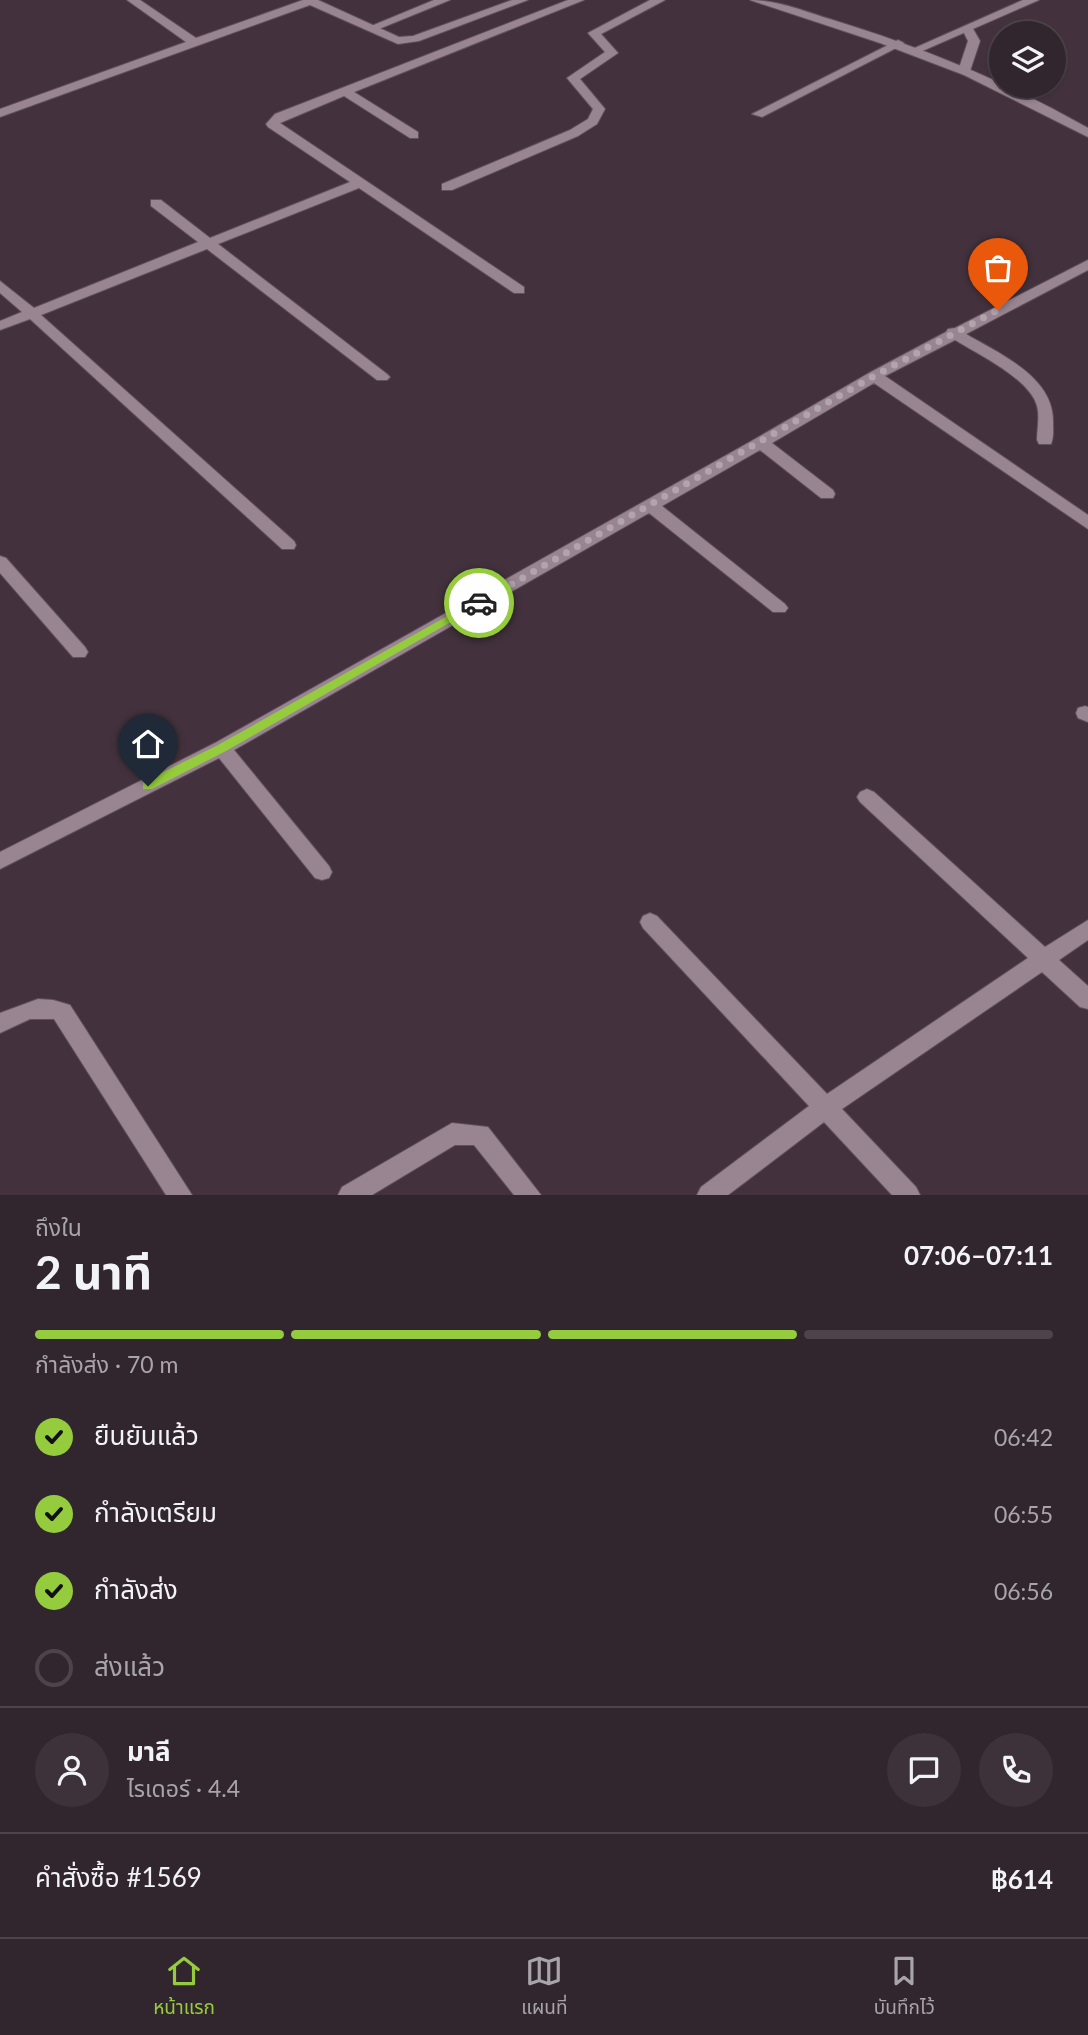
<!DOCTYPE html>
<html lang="th">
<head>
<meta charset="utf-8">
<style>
  body { margin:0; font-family:Lato,"Noto Sans Thai",sans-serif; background:#3d323a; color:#f1f3f6; height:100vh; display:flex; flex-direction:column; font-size:26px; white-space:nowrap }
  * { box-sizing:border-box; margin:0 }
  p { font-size:23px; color:#a8a5aa }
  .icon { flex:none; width:38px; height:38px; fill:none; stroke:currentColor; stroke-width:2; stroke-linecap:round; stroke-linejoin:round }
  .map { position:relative; height:1195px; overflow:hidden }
  .sheet { display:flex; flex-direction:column; background:#32262e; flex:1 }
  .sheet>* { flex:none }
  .tools { position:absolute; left:989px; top:21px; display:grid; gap:14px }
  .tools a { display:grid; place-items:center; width:77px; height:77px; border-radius:50%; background:#32262e; box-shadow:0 2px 5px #0004,0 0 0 2px #4d434a; font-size:35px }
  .pin { position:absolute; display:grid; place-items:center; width:60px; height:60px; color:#fff; margin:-72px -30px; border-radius:50% 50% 50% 0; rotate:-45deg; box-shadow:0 0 7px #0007 }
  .pin .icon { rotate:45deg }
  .courier { position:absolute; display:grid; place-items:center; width:70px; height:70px; margin:-35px; border:5px solid #94cc3d; border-radius:50%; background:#fff; color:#222; box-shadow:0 2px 9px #0007 }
  .head em { font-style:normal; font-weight:700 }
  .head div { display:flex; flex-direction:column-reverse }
  .head { display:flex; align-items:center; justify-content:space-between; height:119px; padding:0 35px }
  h1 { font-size:46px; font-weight:700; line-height:52px }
  .bar { display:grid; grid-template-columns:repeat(4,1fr); gap:10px 7px; align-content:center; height:84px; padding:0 35px }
  .bar i { height:9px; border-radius:5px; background:#4d434a }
  .bar .active { background:#94cc3d }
  .bar p { grid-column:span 4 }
  .line { display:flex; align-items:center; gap:18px; padding:0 35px; border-top:2px solid #4d434a }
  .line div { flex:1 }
  .round { display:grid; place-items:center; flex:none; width:74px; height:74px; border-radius:37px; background:#3d323a }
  ol { padding:0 35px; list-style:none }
  li { display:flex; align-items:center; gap:21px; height:77px }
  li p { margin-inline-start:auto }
  li .icon { padding:7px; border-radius:50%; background:#94cc3d; color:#111; stroke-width:4 }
  li:last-child { color:#a8a5aa }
  li i { width:38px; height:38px; border:4px solid #4d434a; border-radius:50% }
  .menu { display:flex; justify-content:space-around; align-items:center; height:98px; border-top:2px solid #4d434a; background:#32262e; font-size:19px; color:#a8a5aa }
  .menu a { display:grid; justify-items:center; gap:4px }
  .menu .active { color:#94cc3d }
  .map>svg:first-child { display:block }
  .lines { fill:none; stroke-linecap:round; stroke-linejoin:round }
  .service-casing { stroke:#60515b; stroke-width:2 }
  .minor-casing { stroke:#60515b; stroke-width:2 }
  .tertiary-casing { stroke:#60515b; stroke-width:2 }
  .service { fill:#998592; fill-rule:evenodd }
  .minor { fill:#998592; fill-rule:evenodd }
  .tertiary { fill:#998592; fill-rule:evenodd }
  .route { fill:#94cc3d }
  .done { stroke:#b1a4ac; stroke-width:7; stroke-dasharray:0 12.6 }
</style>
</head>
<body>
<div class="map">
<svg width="1088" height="1195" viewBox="0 0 1088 1195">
  <rect width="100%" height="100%" fill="#43323d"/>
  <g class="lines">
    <defs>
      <path id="service" d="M434,0H450L374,31L364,29Z
        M968,26L972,27L980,41L970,71L964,75L958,71L968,41L962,29Z"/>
      <path id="minor" d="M127,0H140L196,38L303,0H318L399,37L413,36L512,0H528L419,41L398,44L310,5L0,117V109L186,42Z
        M568,0H584L354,92L418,132V138H410L344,96L280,123L524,287V293H514L359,188L218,244L387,374L390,377L387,380H377L207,249L41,315L294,541L296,545L294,549H282L30,319L0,330V321L22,312L0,293V281L34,308L198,242L151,206V200H161L210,238L350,182L268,127L266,124L275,114Z
        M650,0H665L601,34L618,53L580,79L605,109L597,124L578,136L452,190H442V184L570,130L588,119L593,109L567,78L605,52L588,33Z
        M1023,0H1039L920,52L910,50Z
        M898,40L904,43L902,45L762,117L752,114Z
        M1088,260V270L966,334C1000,354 1054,377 1053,422C1053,430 1054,437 1051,444H1039L1037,440C1037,429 1040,417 1037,406C1030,379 978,354 955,340L885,376L1088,515V529L874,383L772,443L833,490L835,494L833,498H821L760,450L662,506L785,604L788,608L785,612H773L649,513L234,750L329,866L332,872L329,878L322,880L315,878L219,758L0,869V852L215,743L755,439L869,373L946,332L948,329L955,328Z
        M0,556L6,558L85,647L88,652L85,657H73L0,573Z
        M1085,706L1088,707V722L1078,718L1076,713L1078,708Z
        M867,789L874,792L1045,947L1088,920V940L1059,960L1088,986V1009L1080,1007L1042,972L842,1109L916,1187L920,1195H892L824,1122L728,1195H697L701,1187L809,1106L643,928L640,922L643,916L650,913L657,916L827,1094L1028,958L860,802L857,797L860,792Z
        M38,999L53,1000L70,1005L192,1195H166L54,1019H30L0,1033V1013Z
        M452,1123L488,1127L541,1195H514L474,1145H455L372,1195H338L342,1187Z"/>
      <path id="tertiary" d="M750,0C779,0 806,12 833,20C924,48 1007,82 1088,128V137L964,75L880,43Z"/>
    </defs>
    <use href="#service" class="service-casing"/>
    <use href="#minor" class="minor-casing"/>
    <use href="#tertiary" class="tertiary-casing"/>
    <use href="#service" class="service"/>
    <use href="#minor" class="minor"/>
    <use href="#tertiary" class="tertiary"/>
  </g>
  <path class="route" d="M474,601L484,603L226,751L152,789H143V782L218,745Z"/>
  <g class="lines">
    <path class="done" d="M479,603L874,376L998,310"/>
  </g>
</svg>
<div class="tools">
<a><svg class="icon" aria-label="layers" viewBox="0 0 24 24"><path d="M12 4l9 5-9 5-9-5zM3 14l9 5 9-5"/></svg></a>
</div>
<div class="pin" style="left:998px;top:310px;background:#ea580c"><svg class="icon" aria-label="bag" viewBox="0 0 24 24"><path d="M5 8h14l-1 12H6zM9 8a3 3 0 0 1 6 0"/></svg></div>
<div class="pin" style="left:148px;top:786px;background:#1f2937"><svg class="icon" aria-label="home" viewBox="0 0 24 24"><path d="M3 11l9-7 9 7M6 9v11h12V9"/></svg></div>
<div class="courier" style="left:479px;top:603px"><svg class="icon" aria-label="car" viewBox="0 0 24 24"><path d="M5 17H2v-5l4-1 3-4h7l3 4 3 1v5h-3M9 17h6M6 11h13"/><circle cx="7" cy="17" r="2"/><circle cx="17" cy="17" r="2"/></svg></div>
</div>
<section class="sheet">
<div class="head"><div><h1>2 นาที</h1><p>ถึงใน</p></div><em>07:06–07:11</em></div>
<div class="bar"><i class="active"></i><i class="active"></i><i class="active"></i><i></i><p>กำลังส่ง · 70 m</p></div>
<ol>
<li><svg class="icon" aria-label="check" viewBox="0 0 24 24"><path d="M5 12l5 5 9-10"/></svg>ยืนยันแล้ว<p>06:42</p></li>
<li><svg class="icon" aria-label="check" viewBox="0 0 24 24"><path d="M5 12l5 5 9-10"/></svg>กำลังเตรียม<p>06:55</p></li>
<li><svg class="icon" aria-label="check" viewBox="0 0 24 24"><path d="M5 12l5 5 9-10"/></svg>กำลังส่ง<p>06:56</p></li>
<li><i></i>ส่งแล้ว</li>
</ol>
<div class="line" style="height:126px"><a class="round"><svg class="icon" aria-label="person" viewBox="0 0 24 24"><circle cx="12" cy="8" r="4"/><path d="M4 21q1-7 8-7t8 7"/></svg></a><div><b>มาลี</b><p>ไรเดอร์ · 4.4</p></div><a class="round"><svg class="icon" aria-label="chat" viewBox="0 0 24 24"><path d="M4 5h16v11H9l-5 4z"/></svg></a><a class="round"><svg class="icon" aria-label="phone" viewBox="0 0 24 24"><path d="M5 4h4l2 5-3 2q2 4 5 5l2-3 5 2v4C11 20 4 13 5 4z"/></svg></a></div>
<div class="line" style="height:91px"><div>คำสั่งซื้อ #1569</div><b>฿614</b></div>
</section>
<nav class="menu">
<a class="active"><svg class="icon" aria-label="home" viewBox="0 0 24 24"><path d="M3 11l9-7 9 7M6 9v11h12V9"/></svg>หน้าแรก</a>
<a><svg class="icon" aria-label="map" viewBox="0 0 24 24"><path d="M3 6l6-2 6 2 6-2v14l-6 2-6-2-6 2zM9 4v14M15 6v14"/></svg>แผนที่</a>
<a><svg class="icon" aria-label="saved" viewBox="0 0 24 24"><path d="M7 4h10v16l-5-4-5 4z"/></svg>บันทึกไว้</a>
</nav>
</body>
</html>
